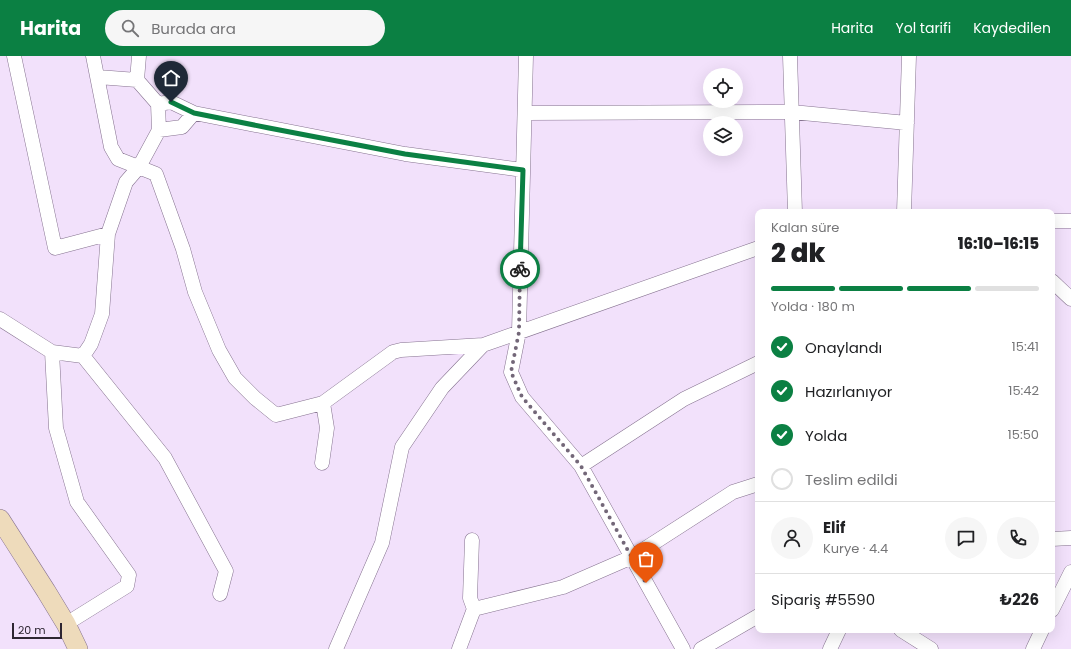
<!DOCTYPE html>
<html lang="tr">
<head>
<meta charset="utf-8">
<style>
  body { margin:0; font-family:Poppins,sans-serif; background:#f6f6f6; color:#202124; height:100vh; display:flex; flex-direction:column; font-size:15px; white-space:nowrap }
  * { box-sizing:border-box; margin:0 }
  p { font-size:13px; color:#757577 }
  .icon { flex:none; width:22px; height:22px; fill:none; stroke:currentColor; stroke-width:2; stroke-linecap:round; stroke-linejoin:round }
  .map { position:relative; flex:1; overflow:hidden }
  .panel { position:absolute; left:755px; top:153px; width:300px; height:424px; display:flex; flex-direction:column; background:#fff; border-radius:8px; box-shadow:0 4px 16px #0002 }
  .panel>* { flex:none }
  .fabs { position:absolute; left:703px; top:12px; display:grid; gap:8px }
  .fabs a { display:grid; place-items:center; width:40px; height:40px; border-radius:50%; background:#fff; box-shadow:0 4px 16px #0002; font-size:20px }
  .scale { position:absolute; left:12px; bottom:10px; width:50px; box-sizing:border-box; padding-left:4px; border:2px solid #2e2632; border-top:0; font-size:11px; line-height:14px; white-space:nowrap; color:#2e2632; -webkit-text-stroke:3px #f2e1fb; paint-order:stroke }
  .pin { position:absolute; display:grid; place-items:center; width:34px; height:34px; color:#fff; margin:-41px -17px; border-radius:50% 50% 50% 0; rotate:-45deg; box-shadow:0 0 4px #0007 }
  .pin .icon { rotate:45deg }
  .courier { position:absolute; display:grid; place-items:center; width:40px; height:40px; margin:-20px; border:3px solid #0b8043; border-radius:50%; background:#fff; color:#222; box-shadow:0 1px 5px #0007 }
  .head em { font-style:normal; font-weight:800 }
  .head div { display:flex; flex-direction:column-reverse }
  .head { display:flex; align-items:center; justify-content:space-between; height:68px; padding:0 16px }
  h1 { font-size:26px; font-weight:800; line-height:30px }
  .bar { display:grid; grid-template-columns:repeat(4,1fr); gap:6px 4px; align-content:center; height:48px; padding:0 16px }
  .bar i { height:5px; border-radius:3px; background:#e0e0e0 }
  .bar .current { background:#0b8043 }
  .bar p { grid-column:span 4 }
  .line { display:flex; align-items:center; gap:10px; padding:0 16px; border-top:1px solid #e0e0e0 }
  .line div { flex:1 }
  .round { display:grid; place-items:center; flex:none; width:42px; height:42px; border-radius:21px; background:#f6f6f6 }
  ol { padding:0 16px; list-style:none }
  li { display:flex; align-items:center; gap:12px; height:44px }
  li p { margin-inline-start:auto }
  li .icon { padding:4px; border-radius:50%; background:#0b8043; color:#fff; stroke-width:4 }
  li:last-child { color:#757577 }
  li i { width:22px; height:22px; border:2px solid #e0e0e0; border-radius:50% }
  header { display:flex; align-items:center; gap:24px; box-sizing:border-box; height:56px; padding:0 20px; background:#0b8043; color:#fff }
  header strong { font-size:19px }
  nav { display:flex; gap:22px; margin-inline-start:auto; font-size:14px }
  .search { width:280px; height:36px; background:#f6f6f6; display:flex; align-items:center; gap:10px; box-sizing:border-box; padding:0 14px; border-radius:22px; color:#757577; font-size:15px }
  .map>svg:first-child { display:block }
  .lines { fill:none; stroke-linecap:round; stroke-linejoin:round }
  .street-casing { stroke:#867390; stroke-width:15 }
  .secondary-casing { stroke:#867390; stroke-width:20 }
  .street { stroke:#fff; stroke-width:14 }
  .secondary { stroke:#eedbbb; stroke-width:19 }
  .done { stroke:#736778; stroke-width:4; stroke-dasharray:0 7.2 }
  .route { stroke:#0b8043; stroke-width:5 }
</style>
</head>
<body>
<header>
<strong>Harita</strong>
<div class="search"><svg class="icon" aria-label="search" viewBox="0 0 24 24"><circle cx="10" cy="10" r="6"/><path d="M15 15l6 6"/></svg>Burada ara</div>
<nav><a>Harita</a><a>Yol tarifi</a><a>Kaydedilen</a></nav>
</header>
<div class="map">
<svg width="1071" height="593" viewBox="0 0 1071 593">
  <rect width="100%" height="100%" fill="#f2e1fb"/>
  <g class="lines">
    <defs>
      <path id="street" d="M14,0L55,192L108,178
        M93,0L111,91L118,103L156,118L183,193L195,236L219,294L235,322L255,342L276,359L323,347L393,296L401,294L483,289
        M526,0L519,276L511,316L522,341L581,410L683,593
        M790,0L795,156
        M137,24L139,0
        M158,48L171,46L194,57L405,98L523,114
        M525,57L792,56L907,67
        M159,74L182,71L194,57
        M904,156L909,0
        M1052,165H1071
        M1052,225L1071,243
        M0,263L52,296L83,300L165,402L226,515L220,538
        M52,296L56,372L77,446L129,519L127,530L66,568
        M83,300L91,288L102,258L108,178L126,126L139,111L159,74L158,48L137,24L98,21
        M322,407L327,372L323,347
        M581,410L684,343L758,307
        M1052,483L1071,482
        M474,553L563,531L632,501L733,436L758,428
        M1052,554L1071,516
        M901,574L931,593
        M336,593L382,487L402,391L442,332L483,289L758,192
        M459,593L474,553L470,542L472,484
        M701,593L758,560
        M830,593L839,574
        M1033,593L1042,574"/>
      <path id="secondary" d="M0,463L46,535L66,568L78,593"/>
    </defs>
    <use href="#street" class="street-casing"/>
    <use href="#secondary" class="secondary-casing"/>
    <use href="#street" class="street"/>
    <use href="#secondary" class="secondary"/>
  </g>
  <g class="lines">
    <path class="done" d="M520,213L519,276L511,316L522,341L581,410L646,527"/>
    <path class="route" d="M171,46L194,57L269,72L405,98L523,114L520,213"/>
  </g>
</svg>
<div class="fabs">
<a><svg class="icon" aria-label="locate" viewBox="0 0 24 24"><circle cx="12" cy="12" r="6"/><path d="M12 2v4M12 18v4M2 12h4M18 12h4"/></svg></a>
<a><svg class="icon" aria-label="layers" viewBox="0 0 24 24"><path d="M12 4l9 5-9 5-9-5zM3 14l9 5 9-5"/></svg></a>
</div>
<div class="scale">20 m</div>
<div class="pin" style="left:646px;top:527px;background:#ea580c"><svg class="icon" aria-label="bag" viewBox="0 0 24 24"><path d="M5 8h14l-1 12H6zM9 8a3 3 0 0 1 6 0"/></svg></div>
<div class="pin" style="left:171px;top:46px;background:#1f2937"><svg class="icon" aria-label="home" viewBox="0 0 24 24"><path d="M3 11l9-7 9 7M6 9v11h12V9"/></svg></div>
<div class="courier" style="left:520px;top:213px"><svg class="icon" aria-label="bike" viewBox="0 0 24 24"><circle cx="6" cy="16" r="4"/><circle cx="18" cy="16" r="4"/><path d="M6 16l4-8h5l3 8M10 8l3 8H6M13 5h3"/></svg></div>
<section class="panel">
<div class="head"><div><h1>2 dk</h1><p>Kalan süre</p></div><em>16:10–16:15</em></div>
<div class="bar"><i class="current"></i><i class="current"></i><i class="current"></i><i></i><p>Yolda · 180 m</p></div>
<ol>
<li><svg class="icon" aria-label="check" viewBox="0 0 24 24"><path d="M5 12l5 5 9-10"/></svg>Onaylandı<p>15:41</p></li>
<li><svg class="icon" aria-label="check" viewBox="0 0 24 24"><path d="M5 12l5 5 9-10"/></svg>Hazırlanıyor<p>15:42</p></li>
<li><svg class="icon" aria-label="check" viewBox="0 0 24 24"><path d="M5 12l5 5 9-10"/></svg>Yolda<p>15:50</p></li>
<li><i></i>Teslim edildi</li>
</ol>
<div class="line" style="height:72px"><a class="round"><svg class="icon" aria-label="person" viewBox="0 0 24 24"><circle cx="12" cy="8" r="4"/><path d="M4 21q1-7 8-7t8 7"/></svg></a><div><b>Elif</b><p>Kurye · 4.4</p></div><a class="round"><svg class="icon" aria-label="chat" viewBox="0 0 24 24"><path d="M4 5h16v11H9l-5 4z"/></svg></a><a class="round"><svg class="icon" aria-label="phone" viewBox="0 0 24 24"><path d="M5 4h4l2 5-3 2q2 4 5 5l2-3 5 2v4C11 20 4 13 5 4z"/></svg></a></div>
<div class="line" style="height:52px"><div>Sipariş #5590</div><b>₺226</b></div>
</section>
</div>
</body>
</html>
